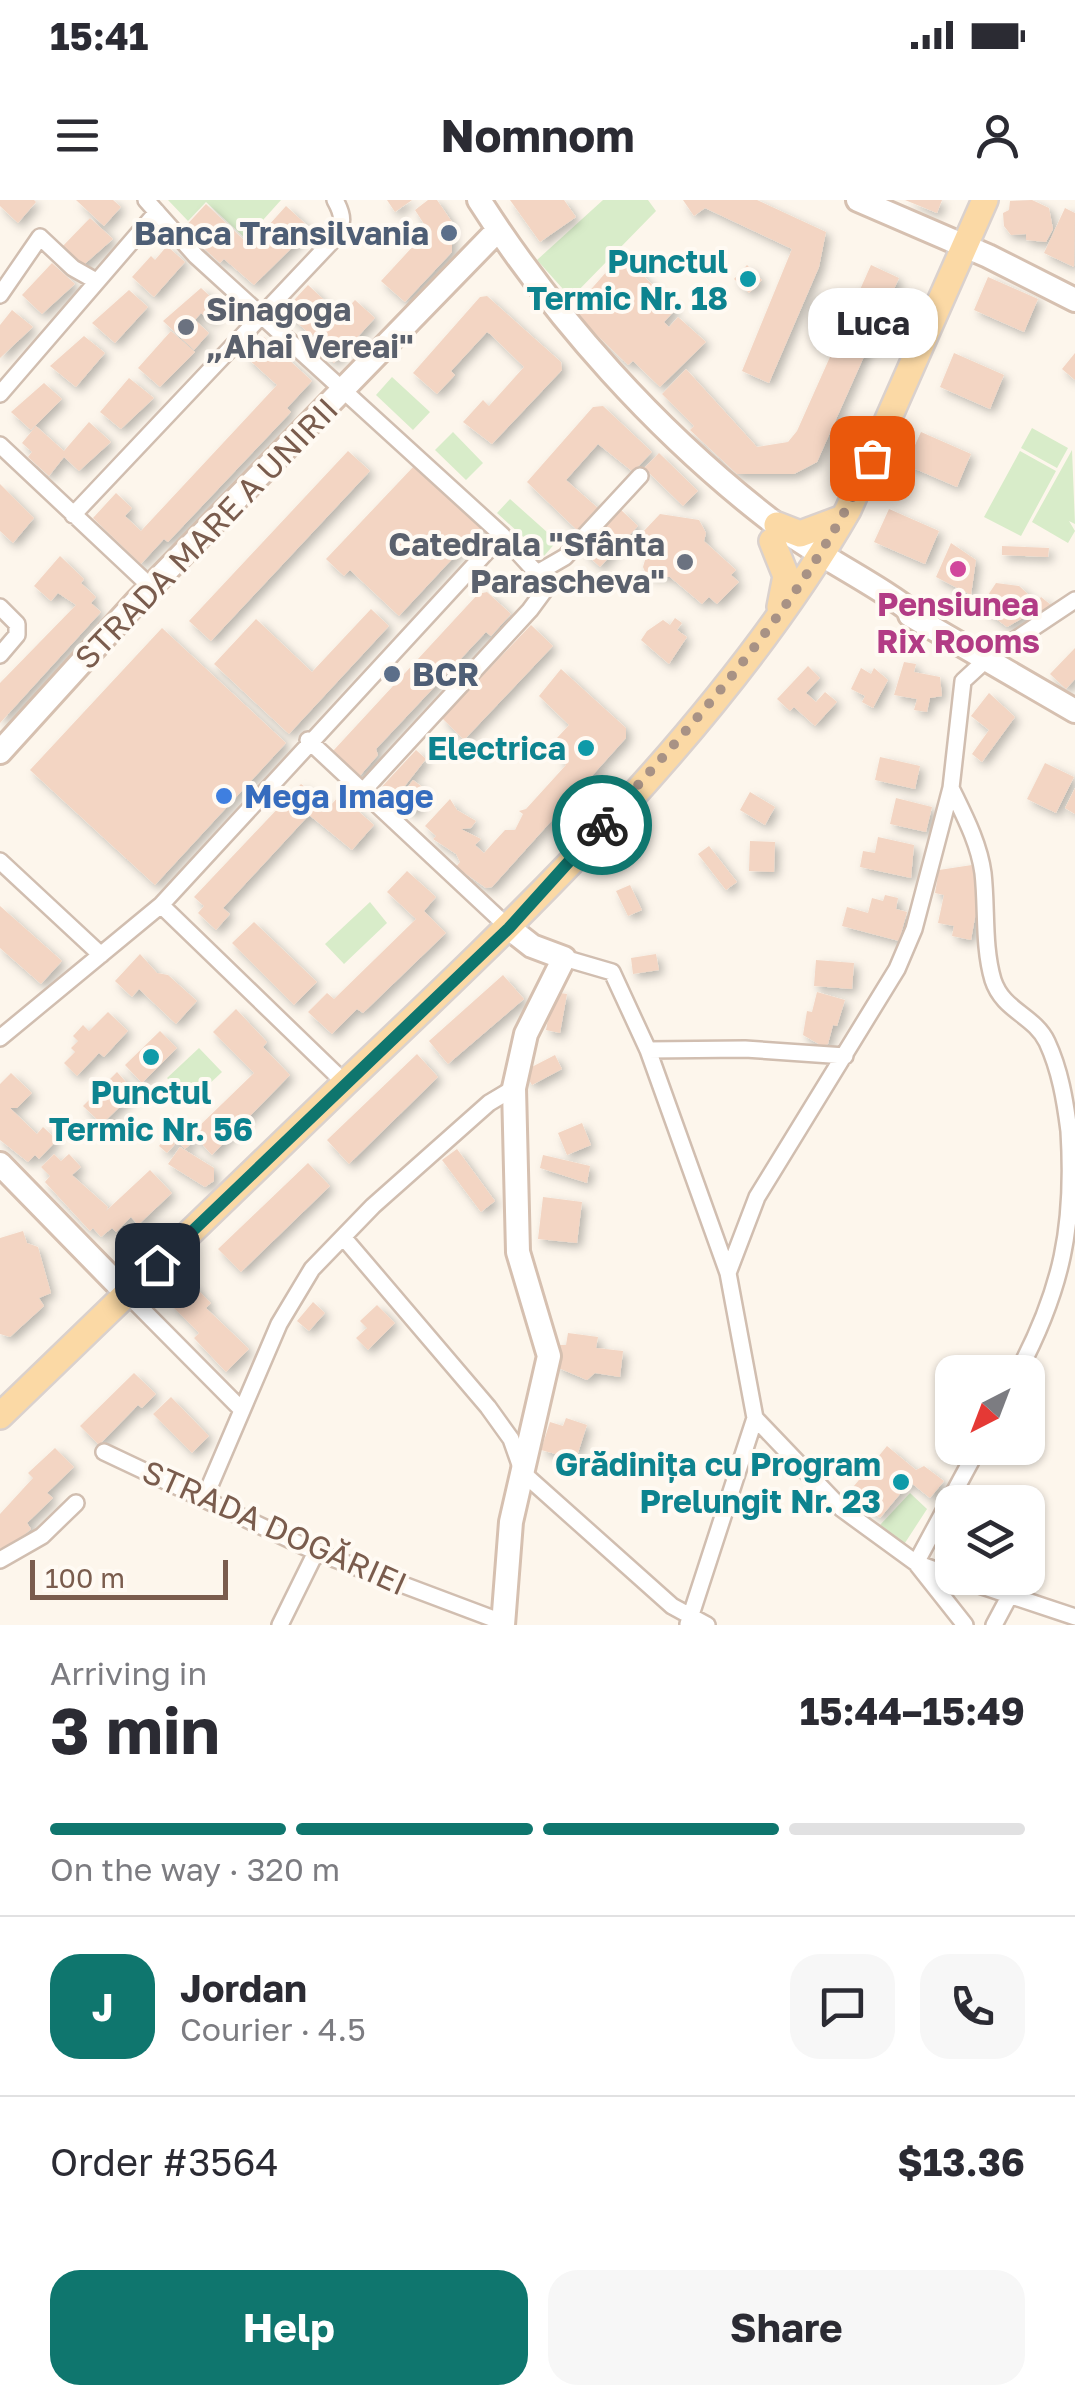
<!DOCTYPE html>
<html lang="en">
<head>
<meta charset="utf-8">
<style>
  body { margin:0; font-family:"Golos Text",sans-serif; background:#f7f7f7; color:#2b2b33; height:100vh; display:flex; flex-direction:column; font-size:38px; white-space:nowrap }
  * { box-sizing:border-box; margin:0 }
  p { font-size:32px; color:#7c7c81 }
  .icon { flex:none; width:55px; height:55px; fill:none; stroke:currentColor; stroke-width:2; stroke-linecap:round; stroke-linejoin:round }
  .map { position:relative; height:1425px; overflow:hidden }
  .sheet { display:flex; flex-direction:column; background:#fff; flex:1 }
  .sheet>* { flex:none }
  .needle { width:65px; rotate:222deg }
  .fabs { position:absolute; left:935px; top:1155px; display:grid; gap:20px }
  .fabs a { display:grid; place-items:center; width:110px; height:110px; border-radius:20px; background:#fff; box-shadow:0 2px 8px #0004; font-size:50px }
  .scale { position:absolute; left:30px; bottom:25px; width:198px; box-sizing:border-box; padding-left:10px; border:5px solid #7a5c4d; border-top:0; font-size:28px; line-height:35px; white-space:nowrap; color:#7a5c4d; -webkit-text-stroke:8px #fffaf3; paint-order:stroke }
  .pin { position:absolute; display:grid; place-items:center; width:85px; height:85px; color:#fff; margin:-42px; border-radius:20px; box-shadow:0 5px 15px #0006 }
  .courier { position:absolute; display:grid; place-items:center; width:100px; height:100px; margin:-50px; border:8px solid #0f766e; border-radius:50%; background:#fff; color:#222; box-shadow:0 2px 12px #0007 }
  .bubble { position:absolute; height:70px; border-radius:30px; background:#fff; box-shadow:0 2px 8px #0004; font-size:32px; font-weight:700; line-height:70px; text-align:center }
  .headline em { font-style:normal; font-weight:700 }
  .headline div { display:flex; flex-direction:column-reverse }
  .headline { display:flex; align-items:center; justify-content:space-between; height:170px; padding:0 50px }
  h1 { font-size:65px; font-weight:700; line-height:75px }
  .bar { display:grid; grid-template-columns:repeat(4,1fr); gap:15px 10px; align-content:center; height:120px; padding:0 50px }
  .bar i { height:12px; border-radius:8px; background:#e1e1e2 }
  .bar .active { background:#0f766e }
  .bar p { grid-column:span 4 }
  .line { display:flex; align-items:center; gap:25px; padding:0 50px; border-top:2px solid #e1e1e2 }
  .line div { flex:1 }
  .round { display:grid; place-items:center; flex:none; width:105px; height:105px; border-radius:30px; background:#f7f7f7 }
  .button { display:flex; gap:20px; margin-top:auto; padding:20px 50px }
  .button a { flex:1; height:115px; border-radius:30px; background:#0f766e; color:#fff; font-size:40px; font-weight:700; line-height:115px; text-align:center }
  .button a+a { background:#f7f7f7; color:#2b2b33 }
  .status { display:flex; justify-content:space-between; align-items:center; height:70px; padding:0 50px; background:#fff; direction:ltr }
  .status svg { height:28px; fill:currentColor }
  header { display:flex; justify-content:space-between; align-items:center; height:130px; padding:0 50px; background:#fff; font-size:45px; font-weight:700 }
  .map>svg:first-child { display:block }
  .green { fill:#d8ecc9 }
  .building { fill:#f3d5c3; filter:url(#shadow) }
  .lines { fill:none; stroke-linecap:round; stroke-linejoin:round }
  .street-casing { stroke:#d1beb0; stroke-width:20 }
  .secondary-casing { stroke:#d6c0b0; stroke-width:28 }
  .primary-casing { stroke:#dad1cd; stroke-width:30 }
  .street { stroke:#fff; stroke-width:15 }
  .secondary { stroke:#fff; stroke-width:22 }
  .primary { stroke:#fbd9a5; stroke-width:25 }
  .done { stroke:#a89285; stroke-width:10; stroke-dasharray:0 18 }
  .route { stroke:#0f766e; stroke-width:12 }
  .service-dot { fill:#5c6f8a; stroke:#fffaf3; stroke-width:4 }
  .culture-dot { fill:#0f9aa8; stroke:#fffaf3; stroke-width:4 }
  .worship-dot { fill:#6b7280; stroke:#fffaf3; stroke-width:4 }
  .hotel-dot { fill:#d1479c; stroke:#fffaf3; stroke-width:4 }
  .shop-dot { fill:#3f7fe0; stroke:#fffaf3; stroke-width:4 }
  .labels { text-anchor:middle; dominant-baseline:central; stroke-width:8; stroke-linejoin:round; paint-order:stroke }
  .service-label { font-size:32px; font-weight:bold; fill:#4e5e75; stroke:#fffaf3; text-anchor:end }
  .culture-label { font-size:32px; font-weight:bold; fill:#0d838f; stroke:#fffaf3; text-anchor:end }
  .worship-label { font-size:32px; font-weight:bold; fill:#5b616d; stroke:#fffaf3; text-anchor:start }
  .street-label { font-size:32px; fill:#7a5c4d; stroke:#fffaf3 }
  .hotel-label { font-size:32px; font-weight:bold; fill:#b23c85; stroke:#fffaf3 }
  .shop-label { font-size:32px; font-weight:bold; fill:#366cbe; stroke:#fffaf3; text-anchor:start }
</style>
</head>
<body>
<div class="status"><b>15:41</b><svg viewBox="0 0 49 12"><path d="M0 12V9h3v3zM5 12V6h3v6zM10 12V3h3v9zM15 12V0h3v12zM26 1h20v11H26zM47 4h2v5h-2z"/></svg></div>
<header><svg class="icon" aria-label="menu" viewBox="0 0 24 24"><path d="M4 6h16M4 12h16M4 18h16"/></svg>Nomnom<svg class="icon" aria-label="person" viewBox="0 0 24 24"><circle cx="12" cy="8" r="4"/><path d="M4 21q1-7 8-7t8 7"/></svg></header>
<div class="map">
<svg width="1075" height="1425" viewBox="0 0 1075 1425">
  <defs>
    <filter id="shadow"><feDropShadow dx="4.5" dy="4.5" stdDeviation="5" flood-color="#0004"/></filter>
  </defs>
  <rect width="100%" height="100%" fill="#fdf6ec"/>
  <path class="green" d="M168,0H281L246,39L206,2L188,21Z
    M603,0H648L656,11L571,98L537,60Z
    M392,177L430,212L413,230L376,195Z
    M1032,228L1068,248L1057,268L1021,248Z
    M453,232L483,263L466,280L435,250Z
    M1072,250L1075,324L1069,321L1075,331L1068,343L1032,322Z
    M1020,251L1056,271L1021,336L984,317Z
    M510,299L557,341L544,356L497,313Z
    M370,702L387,723L344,764L325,744Z
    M199,848L222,872L190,902L167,878Z
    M910,1293L927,1309L903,1346L880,1325Z"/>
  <path class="building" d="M0,0H34L36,2L18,23L0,6Z
    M76,0H113L121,7L104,26Z
    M387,0H412L395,12Z
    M428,0H437L452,22V52L405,102L381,81L428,30L415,10Z
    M510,0H564L576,17L540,42Z
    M683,0H757L826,32L819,67L769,183L742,171L792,49L705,8L694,16Z
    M905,0H942L937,13Z
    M1032,0L1049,8L1053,29L1046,42L1026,40V34L1011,35L1004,26L1003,13L1009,10L1010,1Z
    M206,4L250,46L286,6L311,29L254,85L224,59L220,63L183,29Z
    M1065,8L1075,13L1074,67L1044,53Z
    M90,18L113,39L79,69L59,50Z
    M167,46L185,62L154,97L132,77L151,56L155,60Z
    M622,54L676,109L664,122L669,127L678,117L706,142L660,187L633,161L628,165L572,111Z
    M52,63L75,84L42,114L22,95Z
    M747,65L762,80L749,93L734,79Z
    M871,65L899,78L817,262L794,274H737L690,230L694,226L662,194L686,169L757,247L788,242L797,231Z
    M988,77L1038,99L1024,132L974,110Z
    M308,85L335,110L312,136L284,111Z
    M201,88L221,106L212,123L201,113L195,120L209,133L194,150L163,121Z
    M129,90L148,107L115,143L92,123Z
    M487,96L561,162L562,170L492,244L463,222L483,200L489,206L524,167L490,134L487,132L451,171L455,175L437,194L413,173L480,97Z
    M355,100L375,118L334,163L314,144Z
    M12,110L33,127L0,158V125Z
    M171,131L195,152L160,187L138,168Z
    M84,136L105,153L76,187L50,166Z
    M264,137L312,181L287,208L291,212L168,342L164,339L141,364L93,318L116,293L132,308L125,316L141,331L277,185L246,157Z
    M954,153L1004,175L990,209L940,187Z
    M1075,153V180L1062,169Z
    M129,178L154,198L121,229L100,212Z
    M44,183L62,199L31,230L11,212Z
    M603,206L652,252L633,272L598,244L566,280L599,309L578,331L527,282L593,207Z
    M89,222L111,242L79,271L64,257L49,276L28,257L32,252L22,243L36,226L64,251Z
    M921,232L971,254L957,287L906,265Z
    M348,251L370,271L211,441L189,421Z
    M659,253L698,291L683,306L644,268Z
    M415,265L482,327L399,416L350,370L344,376L326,359Z
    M0,284L34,318L13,343L0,331Z
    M620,309L638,326L600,367L582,350Z
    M889,309L939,331L925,364L874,342Z
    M660,314L699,320L706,333L704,341L736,370L731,375L739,382L717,404L709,397L702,404L670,377L647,376L643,367L648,350L642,333Z
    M951,343L976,360L971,395L936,377Z
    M1002,346L1049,348L1048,357L1002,355Z
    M60,356L84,379L81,383L96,397L91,403L101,412L0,523V483L76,405L58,393L51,401L34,386Z
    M996,383L1019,386L1037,402L1041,397L1051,405L1036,422L1028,415L1007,427L980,407Z
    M487,392L511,414L491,436L486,432L376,549L378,555L358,578L333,551L478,394Z
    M371,409L389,426L289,534L214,464L256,419L312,472Z
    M675,418L682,423L677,430L687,437L669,464L641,440L647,431L663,420L670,425Z
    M531,425L553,446L464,540L442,518Z
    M162,428L286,543L155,685L30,570Z
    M1075,448V479L1066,489L1050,474Z
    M904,462L916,464L914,472L940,477L942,496L930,498L927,512L914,510L917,499L894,495Z
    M808,466L820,478L806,493L816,502L825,492L837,502L815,526L794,507L790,511L777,499Z
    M861,468L871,474L874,468L888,480L873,508L862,502L865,496L851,489Z
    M561,469L626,528V538L492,687L486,688L456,667L460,662L456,654L433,639L436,636L425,626L450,599L457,610L476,621L471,628L461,629L481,639L475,645L484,653L505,630H515L523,614L519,611L526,609L566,565L559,558L568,548L557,538L569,525L539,496Z
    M989,493L1015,517L982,562L972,554L989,530L971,516Z
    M416,550L426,559L390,605L376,593Z
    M880,557L920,566L915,589L875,580Z
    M1045,563L1074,577L1056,613L1027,599Z
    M413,580L425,589L419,597L423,601L413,614L397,601Z
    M301,584L330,606L340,595L374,625L352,650L309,615L223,708L230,714L216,730L198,713L204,706L194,697Z
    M1075,588V614L1065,608Z
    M750,592L775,607L765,625L740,610Z
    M896,598L932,607L926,632L890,624Z
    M878,637L914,645L911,678L860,667L863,651L875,653Z
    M750,641L775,642L774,672L749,671Z
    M709,646L737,682L726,690L698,654Z
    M972,665L978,701L971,740L952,736L954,726L938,723L944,695L935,693L939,670Z
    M407,671L436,697L424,711L446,733L363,813L357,809L332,834L308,812L327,793L334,799L416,719L387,692Z
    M630,685L642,710L628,716L616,691Z
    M885,695L898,698L896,709L907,712L899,741L842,726L847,707L868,713L872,698L883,701Z
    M0,706L62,761L41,784L0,748Z
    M254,722L317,782L294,805L232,743Z
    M140,754L157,773L168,775L197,801L176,824L139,789L132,797L115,781Z
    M656,754L659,770L633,774L631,758Z
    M816,760L854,763L852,789L814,786Z
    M503,775L524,799L448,864L429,841Z
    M553,792L567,794L560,833L546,830Z
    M817,792L845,800L837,826L833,825L828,844L822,846L803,835L807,811L812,812Z
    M236,809L267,842L263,847L290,875L212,955L192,933L254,873L213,832Z
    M108,812L128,831L104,857L99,853L77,876L64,863L75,852L71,848L78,841L73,836L83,825L89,831Z
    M160,831L177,848L142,883L125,865Z
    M417,854L438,877L349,964L327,940Z
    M555,855L562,869L532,885L524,871Z
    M117,872L135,892L102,924L83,906Z
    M11,873L32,893L17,908H10L37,934L43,927L57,940L39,959L35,955L28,962L0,940V884Z
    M582,923L591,945L567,955L558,933Z
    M179,925L194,941L185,949L170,934Z
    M167,936L175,944L167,953L159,946Z
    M180,947L214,968V981L205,987L168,964Z
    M457,949L495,1001L481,1012L442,960Z
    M54,954L61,961L69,954L81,967L72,975L108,1007L106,1011L150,970L172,993L138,1025L131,1017L116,1032L112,1028L101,1037L93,1028L90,1031L45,982L50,976L41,967Z
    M543,955L590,966L587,983L540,968Z
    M308,963L330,986L241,1072L218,1049Z
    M543,997L582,1002L577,1043L538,1039Z
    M23,1031L27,1043L38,1047L51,1093L39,1098L44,1106L10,1137L0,1134V1038Z
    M192,1084L211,1103L206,1108L249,1149L226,1172L194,1138L199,1133L171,1105Z
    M313,1102L325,1113L309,1131L297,1121Z
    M377,1105L395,1123L368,1150L356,1138L367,1128L360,1121Z
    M568,1133L598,1137L596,1148L623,1151L620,1177L595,1173L587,1180L556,1167L559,1145H566Z
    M134,1173L156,1194L142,1208L138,1205L99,1245L80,1226Z
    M171,1197L209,1236L192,1253L153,1214Z
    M566,1218L587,1225L578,1253L565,1249L563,1256L541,1250L550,1222L563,1226Z
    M887,1246L916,1270L924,1266L944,1281L930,1298L910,1282L880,1318L849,1292Z
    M55,1248L74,1267L47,1293L53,1298L27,1323L31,1329L10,1347L0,1348V1314L33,1278L28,1273Z"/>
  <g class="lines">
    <defs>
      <path id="street" d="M146,0L196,56L502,335L545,382L544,391L530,410L363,591
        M0,95L40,37L73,68L96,81
        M0,194L157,12
        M0,245L151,387
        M73,315L334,39C344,24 344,16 335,0
        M539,372L565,357L640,276
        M0,407L17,424V435L0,455
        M308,540L509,728
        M951,588C964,615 979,643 983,673C987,708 983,746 993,780C1003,811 1034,815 1047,842C1060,870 1065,900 1069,931C1075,1026 1062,1089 1018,1172
        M0,661L101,755
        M161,705L345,883
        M564,758L612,772L648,850L728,1073L755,1218L842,1309L916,1363L965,1425
        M0,838L161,705L502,335
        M648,850L745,849L845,856
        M343,1037L488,1207L511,1239L523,1273L672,1406L707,1425
        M728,1073L757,997L897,769L914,729L951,588L963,481L988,458L1075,400
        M127,1094L242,1210
        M104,1252L316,1352L502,1422
        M205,1297L279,1124L312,1069L373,1006L489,903L514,888
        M0,1360L42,1336L76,1303
        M952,1376L916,1363L978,1248
        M958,1378L1075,1417
        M688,1424L755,1218
        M280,1425L316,1352
        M994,1425L1010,1395"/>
      <path id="secondary" d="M479,0C555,119 658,233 769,319C817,357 874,381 921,419
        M858,0L988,56L1075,100
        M910,415L1075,511
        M0,552L138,400L498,30
        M0,964L127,1094
        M503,1425L511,1322L549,1156L518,1052L514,888L526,834L564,758L532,746L509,728"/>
      <path id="primary" d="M777,325L800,334L843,318
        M772,341L786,376L780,407
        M0,1216C115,1106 229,994 344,884C522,716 725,523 848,310L985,0"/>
    </defs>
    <use href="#street" class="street-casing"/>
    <use href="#secondary" class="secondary-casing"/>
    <use href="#primary" class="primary-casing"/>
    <use href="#street" class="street"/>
    <use href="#secondary" class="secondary"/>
    <use href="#primary" class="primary"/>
  </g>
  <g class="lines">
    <path class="done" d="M602,625C705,511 807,398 872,258"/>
    <path class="route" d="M157,1065L509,728L602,625"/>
  </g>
  <g class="service-dot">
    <circle cx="449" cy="33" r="10"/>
    <circle cx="392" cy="474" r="10"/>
  </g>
  <g class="culture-dot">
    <circle cx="748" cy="79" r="10"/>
    <circle cx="586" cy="548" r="10"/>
    <circle cx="151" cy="857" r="10"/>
    <circle cx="901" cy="1282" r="10"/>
  </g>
  <g class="worship-dot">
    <circle cx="186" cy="127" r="10"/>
    <circle cx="685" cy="362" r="10"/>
  </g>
  <circle class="hotel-dot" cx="958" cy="369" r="10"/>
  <circle class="shop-dot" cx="224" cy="596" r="10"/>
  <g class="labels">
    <g class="service-label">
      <text x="429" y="33">Banca Transilvania</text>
      <text x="412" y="474" text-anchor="start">BCR</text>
    </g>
    <g class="culture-label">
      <text x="728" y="61">Punctul<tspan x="728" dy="37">Termic Nr. 18</tspan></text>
      <text x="566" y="548">Electrica</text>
      <text x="151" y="892" text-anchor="middle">Punctul<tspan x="151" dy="37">Termic Nr. 56</tspan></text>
      <text x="881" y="1264">Grădinița cu Program<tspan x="881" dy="37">Prelungit Nr. 23</tspan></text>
    </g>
    <g class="worship-label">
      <text x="206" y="109">Sinagoga<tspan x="206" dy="37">„Ahai Vereai"</tspan></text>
      <text x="665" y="344" text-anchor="end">Catedrala "Sfânta<tspan x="665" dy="37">Parascheva"</tspan></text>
    </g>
    <g class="street-label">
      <text transform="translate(206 333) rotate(-46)">STRADA MARE A UNIRII</text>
      <text transform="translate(275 1327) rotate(24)">STRADA DOGĂRIEI</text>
    </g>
    <g class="hotel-label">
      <text x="958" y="404">Pensiunea<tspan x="958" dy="37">Rix Rooms</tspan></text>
    </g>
    <g class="shop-label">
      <text x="244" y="596">Mega Image</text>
    </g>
  </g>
</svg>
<div class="fabs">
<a><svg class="needle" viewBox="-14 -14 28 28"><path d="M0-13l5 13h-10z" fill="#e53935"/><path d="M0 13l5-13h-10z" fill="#7c7c81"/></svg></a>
<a><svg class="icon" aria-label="layers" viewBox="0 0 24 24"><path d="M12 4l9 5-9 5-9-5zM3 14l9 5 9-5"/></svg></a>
</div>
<div class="scale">100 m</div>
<div class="pin" style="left:872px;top:258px;background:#ea580c"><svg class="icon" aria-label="bag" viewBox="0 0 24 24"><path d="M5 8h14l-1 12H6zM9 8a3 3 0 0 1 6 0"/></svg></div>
<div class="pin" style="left:157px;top:1065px;background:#1f2937"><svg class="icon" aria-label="home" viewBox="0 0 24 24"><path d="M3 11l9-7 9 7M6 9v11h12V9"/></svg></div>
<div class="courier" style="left:602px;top:625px"><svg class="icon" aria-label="bike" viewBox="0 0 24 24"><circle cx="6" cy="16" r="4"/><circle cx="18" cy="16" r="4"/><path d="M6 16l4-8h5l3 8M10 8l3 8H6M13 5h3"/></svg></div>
<div class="bubble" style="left:808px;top:88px;width:130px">Luca</div>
</div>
<section class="sheet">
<div class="headline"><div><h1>3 min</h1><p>Arriving in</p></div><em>15:44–15:49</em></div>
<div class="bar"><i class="active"></i><i class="active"></i><i class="active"></i><i></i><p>On the way · 320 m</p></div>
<div class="line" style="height:180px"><b class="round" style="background:#0f766e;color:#fff">J</b><div><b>Jordan</b><p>Courier · 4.5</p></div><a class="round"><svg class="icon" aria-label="chat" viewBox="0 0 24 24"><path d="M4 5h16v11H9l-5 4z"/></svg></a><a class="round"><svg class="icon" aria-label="phone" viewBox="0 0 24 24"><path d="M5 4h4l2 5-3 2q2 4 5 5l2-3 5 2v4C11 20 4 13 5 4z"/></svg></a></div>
<div class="line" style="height:130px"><div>Order #3564</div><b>$13.36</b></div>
<div class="button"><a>Help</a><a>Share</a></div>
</section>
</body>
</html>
